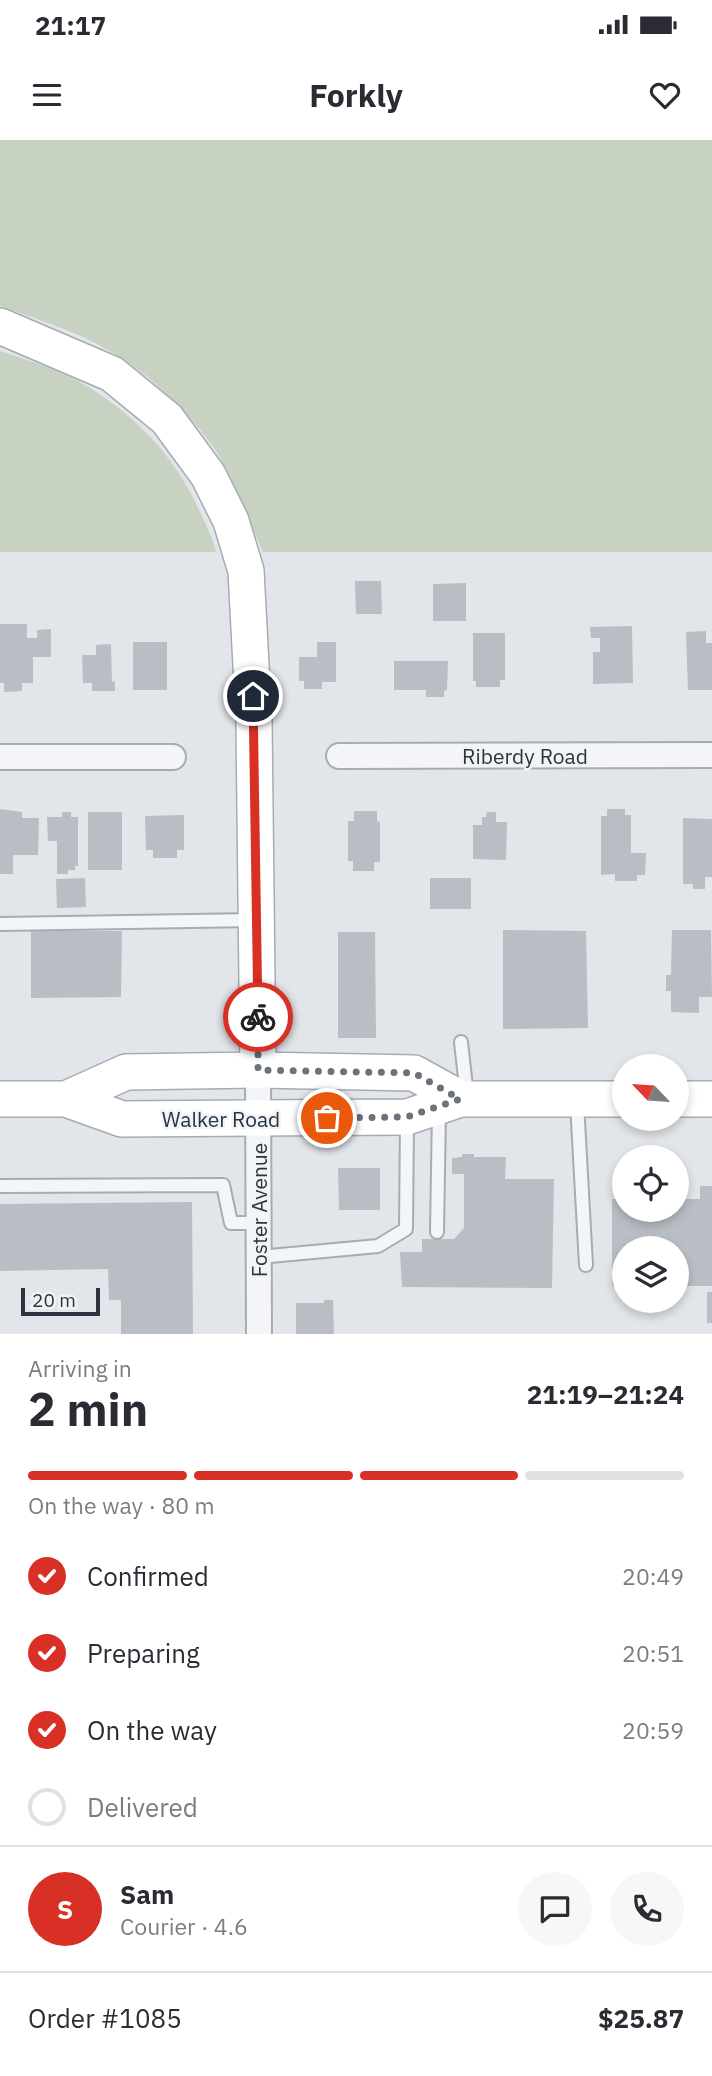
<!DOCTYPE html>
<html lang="en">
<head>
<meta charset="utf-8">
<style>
  body { margin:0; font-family:"IBM Plex Sans",sans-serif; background:#f7f7f7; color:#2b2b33; height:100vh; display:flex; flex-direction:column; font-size:26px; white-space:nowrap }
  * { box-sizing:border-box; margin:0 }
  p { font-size:23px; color:#7c7c81 }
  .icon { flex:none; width:38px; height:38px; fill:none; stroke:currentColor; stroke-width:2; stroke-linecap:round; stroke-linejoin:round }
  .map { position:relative; height:1194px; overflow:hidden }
  .sheet { display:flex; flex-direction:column; background:#fff; flex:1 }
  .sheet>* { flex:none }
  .needle { width:46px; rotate:295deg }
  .fabs { position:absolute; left:612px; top:914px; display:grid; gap:14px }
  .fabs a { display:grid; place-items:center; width:77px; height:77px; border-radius:50%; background:#fff; box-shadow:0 4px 10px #0003; font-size:35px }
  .scale { position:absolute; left:21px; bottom:18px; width:79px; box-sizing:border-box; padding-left:7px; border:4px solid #2b343f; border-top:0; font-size:19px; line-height:24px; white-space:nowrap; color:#2b343f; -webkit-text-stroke:5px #f1f4f6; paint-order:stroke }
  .pin { position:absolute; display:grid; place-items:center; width:60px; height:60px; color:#fff; margin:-30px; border:4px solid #fff; border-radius:50%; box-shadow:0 2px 7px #0007 }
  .courier { position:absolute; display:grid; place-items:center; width:70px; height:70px; margin:-35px; border:5px solid #d93025; border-radius:50%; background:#fff; color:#222; box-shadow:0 2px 9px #0007 }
  .summary em { font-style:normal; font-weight:700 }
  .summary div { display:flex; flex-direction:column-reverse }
  .summary { display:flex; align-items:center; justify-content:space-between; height:119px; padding:0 28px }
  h1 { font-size:46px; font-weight:700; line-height:52px }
  .bar { display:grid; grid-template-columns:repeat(4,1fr); gap:10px 7px; align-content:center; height:84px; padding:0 28px }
  .bar i { height:9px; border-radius:5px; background:#e1e1e2 }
  .bar .active { background:#d93025 }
  .bar p { grid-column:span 4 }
  .line { display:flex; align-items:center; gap:18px; padding:0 28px; border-top:2px solid #e1e1e2 }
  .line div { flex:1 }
  .round { display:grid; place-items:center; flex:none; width:74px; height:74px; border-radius:37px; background:#f7f7f7 }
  ol { padding:0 28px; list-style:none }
  li { display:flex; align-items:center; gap:21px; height:77px }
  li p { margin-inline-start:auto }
  li .icon { padding:7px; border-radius:50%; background:#d93025; color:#fff; stroke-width:4 }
  li:last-child { color:#7c7c81 }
  li i { width:38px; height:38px; border:4px solid #e1e1e2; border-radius:50% }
  .status { display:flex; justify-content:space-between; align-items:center; height:49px; padding:0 35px; background:#fff; direction:ltr }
  .status svg { height:19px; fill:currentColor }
  header { display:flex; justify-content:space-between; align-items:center; height:91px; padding:0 28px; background:#fff; font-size:32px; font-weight:700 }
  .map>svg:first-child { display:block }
  .green { fill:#c8d2c3 }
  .building { fill:#b9bec5 }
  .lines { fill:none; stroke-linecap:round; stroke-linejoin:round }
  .lane-casing { stroke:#a7acb3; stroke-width:16 }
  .street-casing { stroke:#a7acb3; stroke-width:28 }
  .secondary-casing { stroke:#a7acb3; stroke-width:38 }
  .lane { stroke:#f4f5f8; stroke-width:12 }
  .street { stroke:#f4f5f8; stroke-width:24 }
  .secondary { stroke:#fff; stroke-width:35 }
  .done { stroke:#6b727a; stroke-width:7; stroke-dasharray:0 12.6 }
  .route { stroke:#d93025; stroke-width:9 }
  .labels { text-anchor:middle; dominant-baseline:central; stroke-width:5; stroke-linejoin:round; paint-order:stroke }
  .street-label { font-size:21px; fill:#2b343f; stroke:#f1f4f6 }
</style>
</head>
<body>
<div class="status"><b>21:17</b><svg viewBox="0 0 49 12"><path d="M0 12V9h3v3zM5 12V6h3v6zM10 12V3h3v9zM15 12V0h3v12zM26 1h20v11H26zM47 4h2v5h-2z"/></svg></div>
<header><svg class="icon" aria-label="menu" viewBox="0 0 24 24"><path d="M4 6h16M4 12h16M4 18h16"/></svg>Forkly<svg class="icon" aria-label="heart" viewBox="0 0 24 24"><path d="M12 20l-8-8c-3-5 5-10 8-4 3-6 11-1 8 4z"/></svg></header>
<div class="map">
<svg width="712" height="1194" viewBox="0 0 712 1194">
  <rect width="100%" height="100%" fill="#e2e5e9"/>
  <path class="green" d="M0,0H712V412H263C250,383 238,351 223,323C214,305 198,287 184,272C127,209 78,193 0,166Z
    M0,211C26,220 52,227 76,240C130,269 175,315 200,372C206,385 213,398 216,412H0Z"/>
  <path class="building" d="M355,441H381L382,474H356Z
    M466,443V481H433V444Z
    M0,484H27V498H37V490L51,489V517H33V543H22V551L4,552V543H0Z
    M632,486L633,543L593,544V512H600V498H591L590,487Z
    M706,491V503H712V550H688L686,492Z
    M473,493H505V540H500V547H476V541H473Z
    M133,502H167V550H133Z
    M317,502H336V542H322V549H304V541H299V517H317Z
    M111,504L112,542L115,541V551H92V543H83L82,515H96V505Z
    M394,521H448L447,550L444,551V557H426V550H394Z
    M0,669L22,672V678H39L38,715H13V734H0Z
    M607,669H625V675H631V713H646L645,735H637V741H615V734L601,735V676H607Z
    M354,671H377V681L380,682V722H374V731H353V721H348V681H354Z
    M62,672H71V677H78V726H75V730H68V734H57V701H48L47,677H62Z
    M88,672H122V730H88Z
    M487,672H496V682H507L506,720L473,719V685H482V677H486Z
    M184,675V710H177V718H153V710H146L145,676Z
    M683,678L712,679V737H705V749H693V744H683Z
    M85,738L86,767L57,768L56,739Z
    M430,738H471V769H430Z
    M503,790L586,791L588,888L503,889Z
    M672,790H711L712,857H699V873L671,872V851H666V835H671Z
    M31,791H122L121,857L31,858Z
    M338,792H375L376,898H338Z
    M462,1014H474V1017H506L505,1039H554L552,1148L402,1147L400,1112H422V1099H454L464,1088V1034H452V1018L462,1017Z
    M338,1028H380V1070H339Z
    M700,1046H712V1146H677V1108H625V1146H612V1059H625V1069H677V1059H700Z
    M192,1062L193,1194H121V1160H109L108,1129L0,1131V1064Z
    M707,1152H712V1183H707Z
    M324,1160H333L334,1194H296V1163H324Z"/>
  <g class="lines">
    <defs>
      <path id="lane" d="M0,784L255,780
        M461,902L467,956
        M577,963L586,1125
        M0,1046L223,1045L231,1083H259
        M437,1092L439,970
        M259,1117L378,1106L406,1089L407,979"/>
      <path id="street" d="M339,616L712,615
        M0,617H173
        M258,930L259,1194"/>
      <path id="secondary" d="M0,186L112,234L167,279L208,335L231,381L246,431L254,582L258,930
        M0,959H66L122,979L407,977L461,959H625
        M66,959L126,932L258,930L414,933L461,959
        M677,959H712"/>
    </defs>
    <use href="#lane" class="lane-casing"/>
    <use href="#street" class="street-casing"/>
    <use href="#secondary" class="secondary-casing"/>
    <use href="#lane" class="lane"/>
    <use href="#street" class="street"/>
    <use href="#secondary" class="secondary"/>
  </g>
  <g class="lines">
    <path class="done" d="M258,877V930L414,933L460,959L407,977L327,978"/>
    <path class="route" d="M253,556L258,877"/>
  </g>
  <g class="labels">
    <g class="street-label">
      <text x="525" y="616">Riberdy Road</text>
      <text x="221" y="979">Walker Road</text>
      <text transform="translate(259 1070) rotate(-90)">Foster Avenue</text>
    </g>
  </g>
</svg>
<div class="fabs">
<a><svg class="needle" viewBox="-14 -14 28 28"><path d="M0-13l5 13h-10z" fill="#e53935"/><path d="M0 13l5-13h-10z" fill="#7c7c81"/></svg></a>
<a><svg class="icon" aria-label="locate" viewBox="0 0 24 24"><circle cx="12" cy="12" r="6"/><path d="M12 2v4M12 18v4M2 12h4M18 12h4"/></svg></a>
<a><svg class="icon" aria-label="layers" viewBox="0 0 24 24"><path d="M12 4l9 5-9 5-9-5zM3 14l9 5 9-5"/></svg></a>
</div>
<div class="scale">20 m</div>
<div class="pin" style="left:327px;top:978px;background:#ea580c"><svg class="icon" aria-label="bag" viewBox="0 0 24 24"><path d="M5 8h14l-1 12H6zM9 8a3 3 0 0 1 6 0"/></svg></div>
<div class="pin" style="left:253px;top:556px;background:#1f2937"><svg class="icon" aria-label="home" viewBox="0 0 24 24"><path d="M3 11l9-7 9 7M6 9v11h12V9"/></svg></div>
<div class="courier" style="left:258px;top:877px"><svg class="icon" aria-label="bike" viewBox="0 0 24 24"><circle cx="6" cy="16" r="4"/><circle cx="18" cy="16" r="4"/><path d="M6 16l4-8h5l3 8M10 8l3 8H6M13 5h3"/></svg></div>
</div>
<section class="sheet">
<div class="summary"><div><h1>2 min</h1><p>Arriving in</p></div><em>21:19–21:24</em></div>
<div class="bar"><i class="active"></i><i class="active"></i><i class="active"></i><i></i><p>On the way · 80 m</p></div>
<ol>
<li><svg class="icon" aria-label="check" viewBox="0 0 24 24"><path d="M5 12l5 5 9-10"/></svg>Confirmed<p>20:49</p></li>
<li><svg class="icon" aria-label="check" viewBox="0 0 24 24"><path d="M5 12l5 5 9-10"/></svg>Preparing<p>20:51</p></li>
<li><svg class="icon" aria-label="check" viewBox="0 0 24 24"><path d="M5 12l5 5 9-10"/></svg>On the way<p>20:59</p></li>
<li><i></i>Delivered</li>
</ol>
<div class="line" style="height:126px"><b class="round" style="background:#d93025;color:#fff">S</b><div><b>Sam</b><p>Courier · 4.6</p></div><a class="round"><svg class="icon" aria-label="chat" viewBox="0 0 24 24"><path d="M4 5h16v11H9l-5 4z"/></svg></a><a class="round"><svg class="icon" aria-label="phone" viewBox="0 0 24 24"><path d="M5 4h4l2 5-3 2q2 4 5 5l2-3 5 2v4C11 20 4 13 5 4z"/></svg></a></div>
<div class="line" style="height:91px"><div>Order #1085</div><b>$25.87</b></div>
</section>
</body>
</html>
